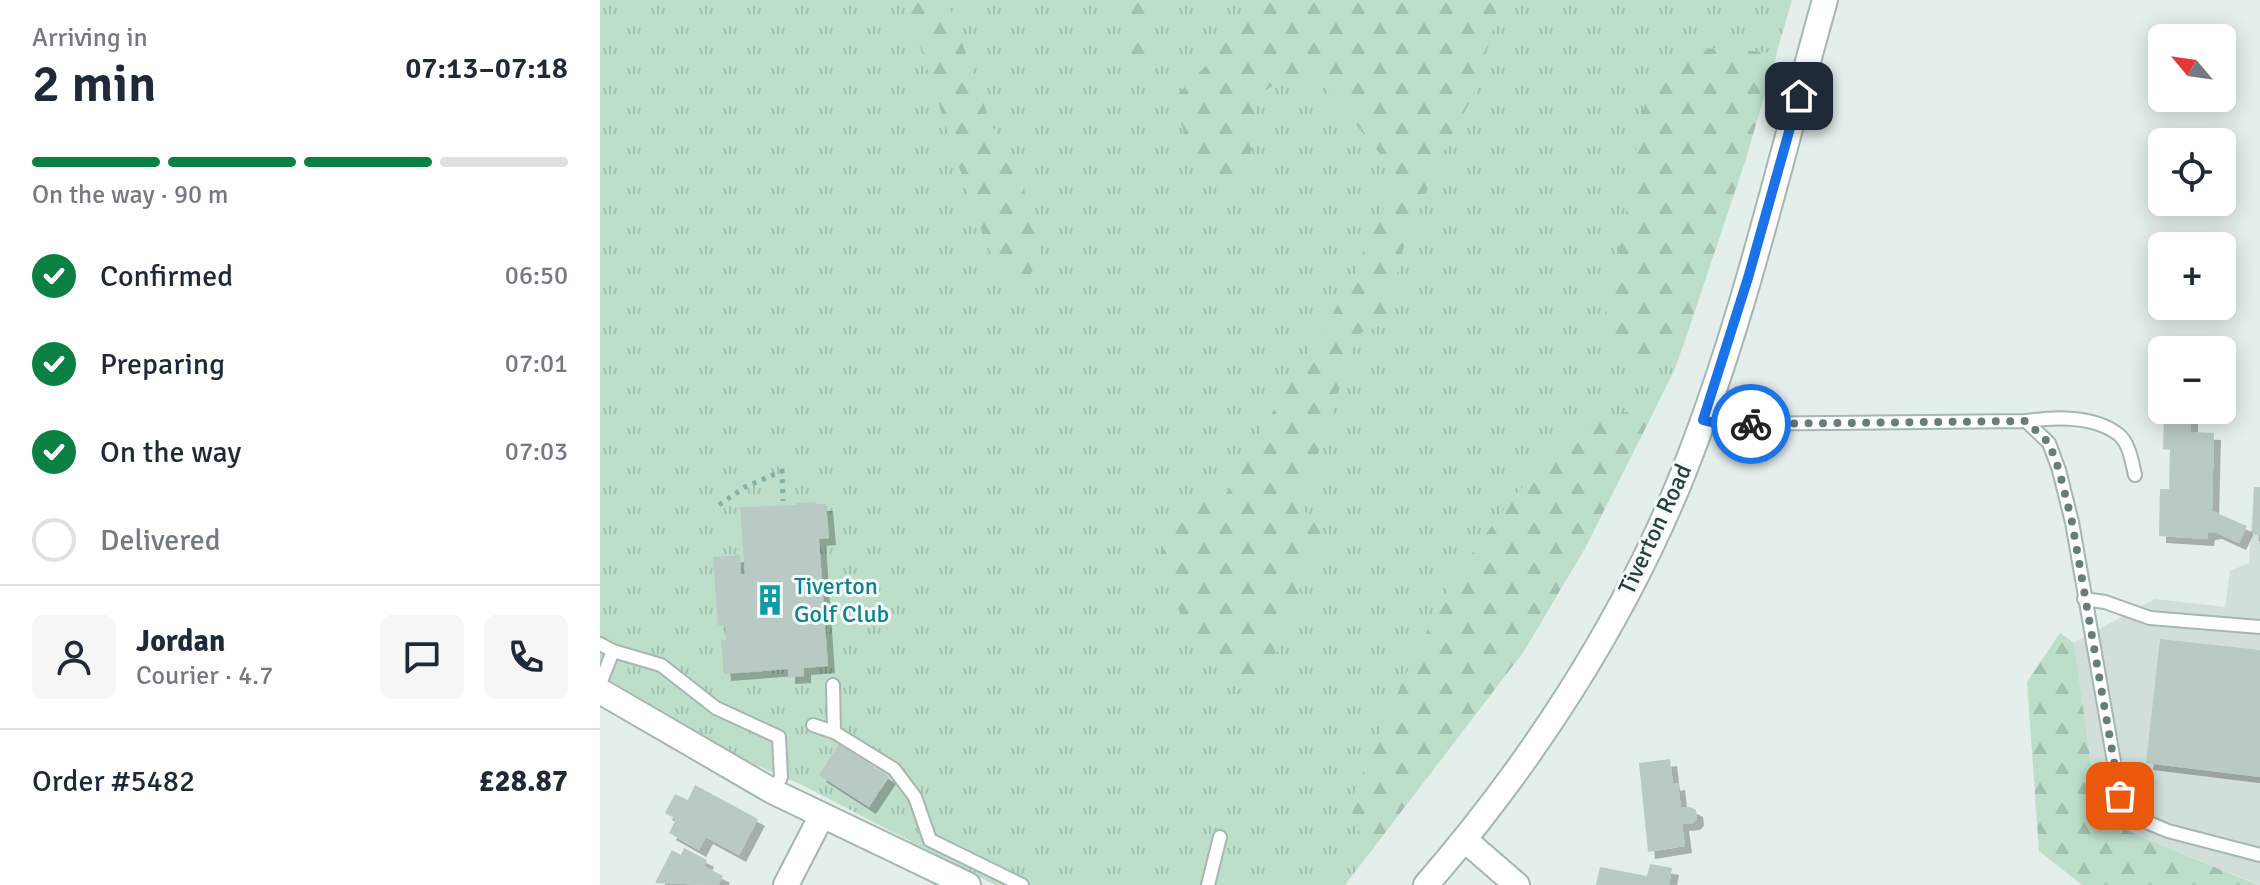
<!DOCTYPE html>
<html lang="en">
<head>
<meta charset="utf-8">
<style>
  body { margin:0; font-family:Signika,sans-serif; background:#f6f6f7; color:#1f2937; height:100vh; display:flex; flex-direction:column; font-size:30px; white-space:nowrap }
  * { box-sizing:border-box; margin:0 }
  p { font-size:26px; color:#747a83 }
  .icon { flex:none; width:44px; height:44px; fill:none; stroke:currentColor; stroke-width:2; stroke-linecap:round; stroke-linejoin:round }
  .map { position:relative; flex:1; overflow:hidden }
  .drawer { display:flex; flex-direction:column; background:#fff; width:600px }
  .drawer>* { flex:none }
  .needle { width:52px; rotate:299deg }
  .buttons { position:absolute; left:1548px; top:24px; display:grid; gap:16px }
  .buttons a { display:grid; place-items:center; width:88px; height:88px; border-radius:12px; background:#fff; box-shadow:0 4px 20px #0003; font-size:40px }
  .pin { position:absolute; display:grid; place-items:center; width:68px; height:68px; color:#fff; margin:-34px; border-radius:16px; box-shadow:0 4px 12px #0006 }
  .courier { position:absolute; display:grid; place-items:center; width:80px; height:80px; margin:-40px; border:6px solid #1a73e8; border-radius:50%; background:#fff; color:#222; box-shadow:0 2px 10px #0007 }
  .head em { font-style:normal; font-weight:600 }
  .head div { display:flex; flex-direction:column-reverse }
  .head { display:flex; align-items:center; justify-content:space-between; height:136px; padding:0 32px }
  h1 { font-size:52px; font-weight:600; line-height:60px }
  .bar { display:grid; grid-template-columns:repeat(4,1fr); gap:12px 8px; align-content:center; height:96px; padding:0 32px }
  .bar i { height:10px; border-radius:6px; background:#e0e1e3 }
  .bar .selected { background:#0b8043 }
  .bar p { grid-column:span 4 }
  .line { display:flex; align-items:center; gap:20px; padding:0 32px; border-top:2px solid #e0e1e3 }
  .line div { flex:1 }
  .round { display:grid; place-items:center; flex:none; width:84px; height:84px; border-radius:12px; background:#f6f6f7 }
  ol { padding:0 32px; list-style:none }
  li { display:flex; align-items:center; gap:24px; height:88px }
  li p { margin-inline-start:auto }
  li .icon { padding:8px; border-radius:50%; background:#0b8043; color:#fff; stroke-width:4 }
  li:last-child { color:#747a83 }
  li i { width:44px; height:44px; border:4px solid #e0e1e3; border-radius:50% }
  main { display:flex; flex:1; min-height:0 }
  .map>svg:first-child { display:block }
  .built { fill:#d2deda }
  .grass { fill:url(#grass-tufts) }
  .forest { fill:url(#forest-firs) }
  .building { fill:#b9c9c4; filter:url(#shadow) }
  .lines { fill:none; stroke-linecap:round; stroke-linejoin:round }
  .service-casing { stroke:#a6b6b3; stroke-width:16 }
  .minor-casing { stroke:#a6b6b3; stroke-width:28 }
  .tertiary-casing { stroke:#a6b6b3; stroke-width:28 }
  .path { stroke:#84b2a9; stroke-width:5; stroke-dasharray:4 6; stroke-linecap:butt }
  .service { stroke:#fff; stroke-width:12 }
  .minor { stroke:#fff; stroke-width:24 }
  .tertiary { stroke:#fff; stroke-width:24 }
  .done { stroke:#677d79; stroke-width:8; stroke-dasharray:0 14.4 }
  .route { stroke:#1a73e8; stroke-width:10 }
  .labels { text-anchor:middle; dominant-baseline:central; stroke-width:6; stroke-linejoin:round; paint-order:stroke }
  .street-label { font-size:24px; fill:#23403c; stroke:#f5faf8 }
  .culture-label { font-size:24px; fill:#0d838f; stroke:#f5faf8; text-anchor:start }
</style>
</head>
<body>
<main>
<section class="drawer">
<div class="head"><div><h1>2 min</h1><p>Arriving in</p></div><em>07:13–07:18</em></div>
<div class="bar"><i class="selected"></i><i class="selected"></i><i class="selected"></i><i></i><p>On the way · 90 m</p></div>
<ol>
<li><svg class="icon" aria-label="check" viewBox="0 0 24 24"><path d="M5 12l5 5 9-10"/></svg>Confirmed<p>06:50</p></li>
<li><svg class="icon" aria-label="check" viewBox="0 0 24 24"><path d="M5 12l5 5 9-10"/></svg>Preparing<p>07:01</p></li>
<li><svg class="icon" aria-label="check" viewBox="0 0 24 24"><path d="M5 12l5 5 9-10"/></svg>On the way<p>07:03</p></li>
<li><i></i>Delivered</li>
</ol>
<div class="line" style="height:144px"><a class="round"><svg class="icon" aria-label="person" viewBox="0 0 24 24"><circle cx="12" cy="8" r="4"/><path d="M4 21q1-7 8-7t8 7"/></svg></a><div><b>Jordan</b><p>Courier · 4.7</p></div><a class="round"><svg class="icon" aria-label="chat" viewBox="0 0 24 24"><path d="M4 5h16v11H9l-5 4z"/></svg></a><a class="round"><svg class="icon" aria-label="phone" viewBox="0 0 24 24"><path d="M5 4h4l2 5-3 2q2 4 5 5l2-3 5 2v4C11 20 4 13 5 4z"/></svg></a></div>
<div class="line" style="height:104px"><div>Order #5482</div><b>£28.87</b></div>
</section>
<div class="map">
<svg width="1660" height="885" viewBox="0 0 1660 885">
  <defs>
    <pattern id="grass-tufts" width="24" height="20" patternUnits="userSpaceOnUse" patternTransform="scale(2)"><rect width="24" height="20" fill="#bddfca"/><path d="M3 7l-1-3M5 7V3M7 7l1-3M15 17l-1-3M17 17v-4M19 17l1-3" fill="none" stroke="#a2c0ae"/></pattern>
    <pattern id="forest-firs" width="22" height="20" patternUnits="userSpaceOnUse" patternTransform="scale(2)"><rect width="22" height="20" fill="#bddfca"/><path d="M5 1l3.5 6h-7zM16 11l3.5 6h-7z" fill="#a2c0ae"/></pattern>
    <filter id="shadow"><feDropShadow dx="7" dy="7" stdDeviation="0" flood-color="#0004"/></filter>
  </defs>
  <rect width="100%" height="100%" fill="#e4eeeb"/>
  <path class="built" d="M1654,487H1660V885L1521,828L1497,807L1474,643L1555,599L1625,607L1630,571L1649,563Z"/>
  <path class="grass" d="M0,0H1192L1146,158L1083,346L1074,371L985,548L924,651L745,885H395L202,785L80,732L0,683Z"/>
  <path class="forest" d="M305,0H347L391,124L420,175L441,255L428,279L411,280L396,266L373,210Z
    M525,0H561L553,26L556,71L536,77L522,48L531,7Z
    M659,0H898L894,27L874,94L841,156L803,250L785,324L761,333L751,354L701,506L722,532L726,546C690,585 690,638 663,682L638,689L585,625L560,565L563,539L581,503L617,494L624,498L647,454L751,283L772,229L789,199L787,162L721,83L704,78L674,85L662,92L653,118L650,173L629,187L617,189C590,168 580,128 577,95L610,62Z
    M1115,48L1177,53L1146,158L1083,346L1041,364L1016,355L1001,333L1023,229L1043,110L1065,57Z
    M1054,411L985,548L924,651L771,851L752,819L754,793L807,672L851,583L904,509L949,455L994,424L1026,412Z
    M1460,633L1474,643L1497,807L1521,828L1658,885H1482L1439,851L1427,682Z"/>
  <path class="building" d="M1564,416L1591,417V432L1614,433L1612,511L1647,526L1639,543L1615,532L1608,533L1607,539L1559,536L1560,489H1569L1570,450L1563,449Z
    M1654,487H1660V535L1652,534Z
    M216,502V504H226L229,538L219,539L228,666L204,668V676L188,677V669L124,674L121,640H126L125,625H118L113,557L140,555L141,574H145L140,507L196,505V503Z
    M1560,639L1660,650V777L1546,763Z
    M239,744L289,777L269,807L219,775Z
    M1070,759L1073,784L1078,783L1081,808L1090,807L1096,810L1097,819L1093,823L1082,824L1085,846L1048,852L1039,763Z
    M95,785L158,819L139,855L106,837L99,850L69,833L76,819L65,813L75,794L88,800Z
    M84,848L107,860L104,866L123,876L118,885L55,883L72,850L81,855Z
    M1050,864L1072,868L1069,885H996L1000,867L1047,876Z"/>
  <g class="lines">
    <defs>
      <path id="service" d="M1103,420L1119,424L1426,421L1449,443L1459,470L1472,522L1520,796L1537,818L1568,831L1660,855
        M1426,421C1455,417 1493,415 1518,434C1529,442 1532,462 1535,475
        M1484,599L1505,602L1550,618L1660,627
        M0,644L13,651L61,665L116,708L179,737L181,777L174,792
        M0,684L13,651
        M213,725L234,732L233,685
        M234,732L294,769L315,797L330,840L422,885
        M608,885L620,837"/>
      <path id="minor" d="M0,691L174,792L368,885
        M865,840L917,885
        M186,885L222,815"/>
      <path id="tertiary" d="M826,885C931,764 1022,624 1082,476C1144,322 1180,159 1225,0"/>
    </defs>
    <use href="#service" class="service-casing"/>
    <use href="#minor" class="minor-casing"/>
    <use href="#tertiary" class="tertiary-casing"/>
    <path class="path" d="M119,505L145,487L182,471L183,501"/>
    <use href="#service" class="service"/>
    <use href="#minor" class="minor"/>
    <use href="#tertiary" class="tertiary"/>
  </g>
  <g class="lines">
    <path class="done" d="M1151,424L1426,421L1449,443L1459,470L1472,522L1520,796"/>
    <path class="route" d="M1151,424H1119L1103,420L1148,278L1199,96"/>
  </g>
  <defs>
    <symbol id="building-bare" viewBox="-9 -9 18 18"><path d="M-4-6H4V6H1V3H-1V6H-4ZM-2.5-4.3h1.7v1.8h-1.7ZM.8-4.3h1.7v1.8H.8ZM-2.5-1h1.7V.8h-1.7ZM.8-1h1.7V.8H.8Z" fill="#0f9aa8" stroke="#f5faf8" stroke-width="2.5" paint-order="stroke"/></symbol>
  </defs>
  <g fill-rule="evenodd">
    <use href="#building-bare" x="148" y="578" width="44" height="44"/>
  </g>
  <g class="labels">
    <g class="street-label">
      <text transform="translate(1055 529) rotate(-65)">Tiverton Road</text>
    </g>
    <g class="culture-label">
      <text x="194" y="586">Tiverton<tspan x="194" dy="28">Golf Club</tspan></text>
    </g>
  </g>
</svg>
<div class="buttons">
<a><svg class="needle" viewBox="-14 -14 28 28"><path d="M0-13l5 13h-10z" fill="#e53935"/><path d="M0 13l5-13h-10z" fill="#747a83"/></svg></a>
<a><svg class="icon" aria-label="locate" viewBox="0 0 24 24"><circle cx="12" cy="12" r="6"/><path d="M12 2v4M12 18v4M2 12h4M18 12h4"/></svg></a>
<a>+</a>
<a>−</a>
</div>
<div class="pin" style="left:1520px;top:796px;background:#ea580c"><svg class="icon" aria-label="bag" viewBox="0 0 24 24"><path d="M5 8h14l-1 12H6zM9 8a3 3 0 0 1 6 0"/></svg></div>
<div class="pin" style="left:1199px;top:96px;background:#1f2937"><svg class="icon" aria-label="home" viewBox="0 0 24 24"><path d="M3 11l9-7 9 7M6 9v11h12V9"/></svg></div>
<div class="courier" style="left:1151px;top:424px"><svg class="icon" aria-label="bike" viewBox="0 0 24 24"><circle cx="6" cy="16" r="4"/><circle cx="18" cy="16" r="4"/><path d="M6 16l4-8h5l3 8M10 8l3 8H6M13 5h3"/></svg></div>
</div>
</main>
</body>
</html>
